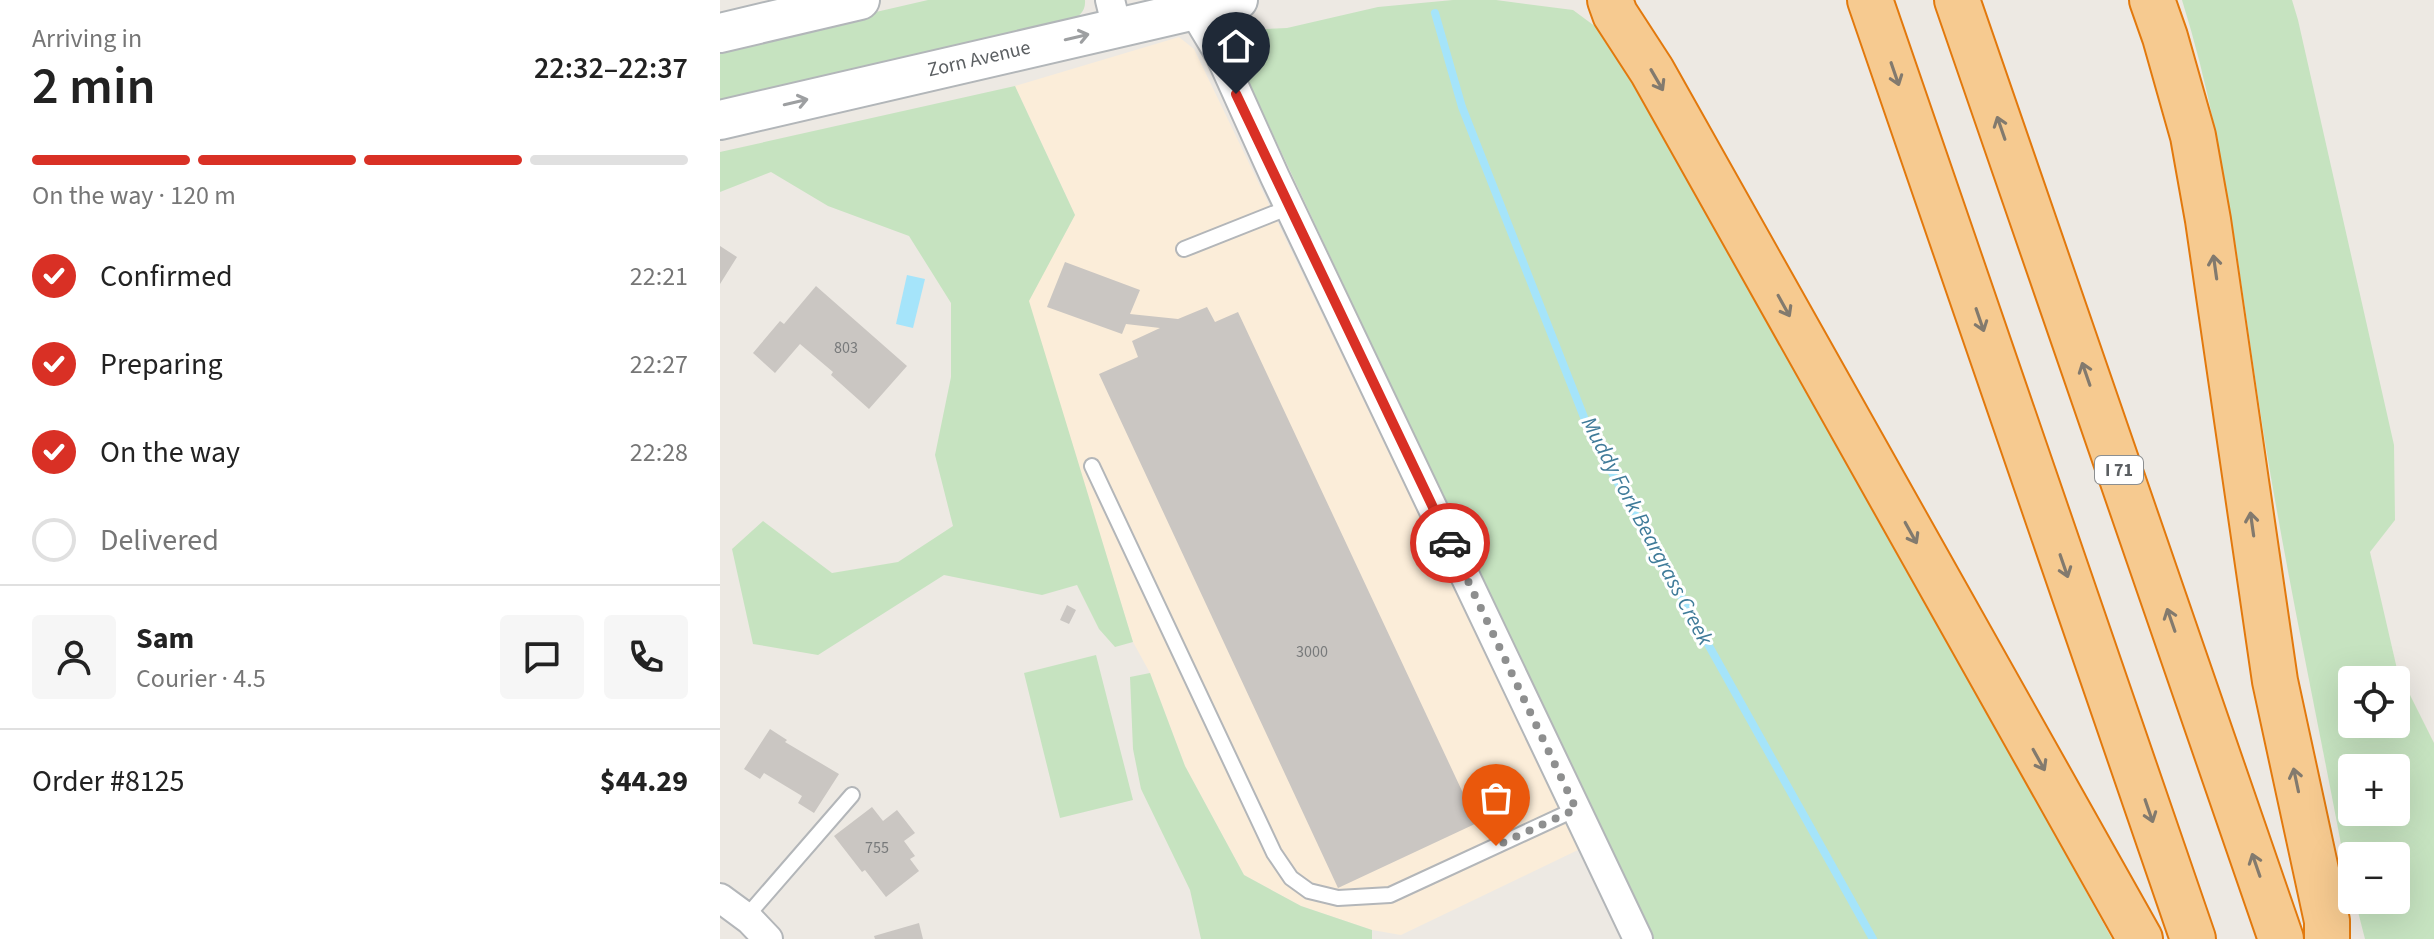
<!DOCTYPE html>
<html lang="en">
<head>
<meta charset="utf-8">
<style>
  body { margin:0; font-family:"Source Sans 3",sans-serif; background:#f6f6f6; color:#222; height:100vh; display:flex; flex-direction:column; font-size:30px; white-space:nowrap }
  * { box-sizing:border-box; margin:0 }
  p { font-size:26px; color:#767676 }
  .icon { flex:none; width:44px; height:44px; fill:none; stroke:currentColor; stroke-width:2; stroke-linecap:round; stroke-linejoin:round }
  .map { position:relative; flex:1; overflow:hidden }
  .panel { display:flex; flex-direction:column; background:#fff; width:720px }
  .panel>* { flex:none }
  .controls { position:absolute; left:1618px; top:666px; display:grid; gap:16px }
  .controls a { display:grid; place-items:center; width:72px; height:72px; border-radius:8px; background:#fff; box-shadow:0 8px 32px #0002; font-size:40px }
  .pin { position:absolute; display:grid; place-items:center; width:68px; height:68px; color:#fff; margin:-82px -34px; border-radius:50% 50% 50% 0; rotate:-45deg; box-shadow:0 0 8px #0007 }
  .pin .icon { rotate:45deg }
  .courier { position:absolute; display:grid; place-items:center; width:80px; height:80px; margin:-40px; border:6px solid #d93025; border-radius:50%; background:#fff; color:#222; box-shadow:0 2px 10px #0007 }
  .head em { font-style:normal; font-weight:600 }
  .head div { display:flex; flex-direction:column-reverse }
  .head { display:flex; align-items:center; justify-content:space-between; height:136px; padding:0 32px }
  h1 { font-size:52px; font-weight:600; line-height:60px }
  .bar { display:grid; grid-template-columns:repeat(4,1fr); gap:12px 8px; align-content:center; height:96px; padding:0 32px }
  .bar i { height:10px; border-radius:6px; background:#e0e0e0 }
  .bar .current { background:#d93025 }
  .bar p { grid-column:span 4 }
  .line { display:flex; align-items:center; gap:20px; padding:0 32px; border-top:2px solid #e0e0e0 }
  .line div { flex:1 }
  .round { display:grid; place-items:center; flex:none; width:84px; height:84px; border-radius:8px; background:#f6f6f6 }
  ol { padding:0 32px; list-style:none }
  li { display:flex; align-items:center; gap:24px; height:88px }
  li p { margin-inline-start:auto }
  li .icon { padding:8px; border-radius:50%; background:#d93025; color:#fff; stroke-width:4 }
  li:last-child { color:#767676 }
  li i { width:44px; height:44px; border:4px solid #e0e0e0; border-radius:50% }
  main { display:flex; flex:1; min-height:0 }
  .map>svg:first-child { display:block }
  .commercial { fill:#fbedd9 }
  .green { fill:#c6e3c0; fill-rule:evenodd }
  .water { fill:#a5e4fa }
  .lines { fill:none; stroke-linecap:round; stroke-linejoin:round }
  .stream { stroke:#a5e4fa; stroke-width:8 }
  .building { fill:#cac6c2 }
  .service-casing { stroke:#b3b6b9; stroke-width:18 }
  .minor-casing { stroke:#b3b6b9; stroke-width:32 }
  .secondary-casing { stroke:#b2b6b9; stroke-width:42 }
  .motorway-casing { stroke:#e2790d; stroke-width:48 }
  .service { stroke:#fff; stroke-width:14 }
  .minor { stroke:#fff; stroke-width:28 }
  .secondary { stroke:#fff; stroke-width:38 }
  .motorway { stroke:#f6ca90; stroke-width:44 }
  .oneway { stroke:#9d9fa1 }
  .oneway2 { stroke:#827a6e }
  .done { stroke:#8e8f8f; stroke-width:8; stroke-dasharray:0 14.4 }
  .route { stroke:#d93025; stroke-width:10 }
  .labels { text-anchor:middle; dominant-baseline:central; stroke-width:6; stroke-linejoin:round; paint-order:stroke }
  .number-label { font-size:16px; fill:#77797a }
  .shield { fill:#fff; stroke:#8c8f91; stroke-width:2 }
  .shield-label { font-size:18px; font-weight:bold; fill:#5b5f62 }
  .street-label { font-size:20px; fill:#5b5f62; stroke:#fff }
  .water-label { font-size:22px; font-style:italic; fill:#3f7b99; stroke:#fff }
</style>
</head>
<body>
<main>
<section class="panel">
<div class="head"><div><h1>2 min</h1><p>Arriving in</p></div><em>22:32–22:37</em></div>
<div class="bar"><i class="current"></i><i class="current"></i><i class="current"></i><i></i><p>On the way · 120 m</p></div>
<ol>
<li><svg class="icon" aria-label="check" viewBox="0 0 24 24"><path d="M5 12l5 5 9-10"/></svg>Confirmed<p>22:21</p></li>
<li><svg class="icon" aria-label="check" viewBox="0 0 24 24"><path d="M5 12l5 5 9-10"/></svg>Preparing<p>22:27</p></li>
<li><svg class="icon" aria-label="check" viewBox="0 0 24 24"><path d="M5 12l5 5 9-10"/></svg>On the way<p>22:28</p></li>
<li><i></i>Delivered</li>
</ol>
<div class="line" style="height:144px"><a class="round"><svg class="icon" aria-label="person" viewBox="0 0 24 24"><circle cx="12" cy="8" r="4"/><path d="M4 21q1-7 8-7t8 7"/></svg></a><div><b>Sam</b><p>Courier · 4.5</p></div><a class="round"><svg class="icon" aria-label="chat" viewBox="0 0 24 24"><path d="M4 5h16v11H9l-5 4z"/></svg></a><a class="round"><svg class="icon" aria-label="phone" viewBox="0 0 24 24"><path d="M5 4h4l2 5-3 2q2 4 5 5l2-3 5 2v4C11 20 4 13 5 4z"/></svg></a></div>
<div class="line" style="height:104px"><div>Order #8125</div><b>$44.29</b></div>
</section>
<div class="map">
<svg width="1714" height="939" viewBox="0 0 1714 939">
  <rect width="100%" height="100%" fill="#ede9e3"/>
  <path class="commercial" d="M459,37L474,49L860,849L681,935L652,930L581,906L524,875L465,766L430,673L413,642L308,301L355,215L295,86Z"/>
  <path class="green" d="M208,0H365C366,12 358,17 349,23L0,106V48Z
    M733,0H776L853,10L876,27L941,117L1392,939H930L521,66L520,34L527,30L567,28L658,7Z
    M1462,0H1572L1578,20L1674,445L1675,520L1650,552L1677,669L1714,743V939H1645L1635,900H1676V856H1632V890L1624,860C1598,721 1568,581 1545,442C1521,294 1507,143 1462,0ZM1632,680H1676V724H1632ZM1632,768H1676V812H1632Z
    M295,86L355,215L309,301L413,642L395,647L379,629L357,585L322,595L224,575L98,655L33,644L12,549L43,521L112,573L178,562L233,526L215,455L231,377V303L189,236L108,206L51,172L0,192V152Z
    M376,655L413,800L340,818L304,673Z
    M430,673L465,766L524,875L581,906L652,930V939H481L470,890L421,789L413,749L410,677Z"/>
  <path class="water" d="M187,275L205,279L193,328L176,324Z"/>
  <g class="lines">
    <path class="stream" d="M715,13L742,107L871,435L1153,939"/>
  </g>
  <path class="building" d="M0,246L17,257L0,284Z
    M345,262L420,290L410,314L458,319L487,307L495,322L518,312L757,823L618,888L379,374L418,357L412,341L440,328L406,324L402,334L327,307Z
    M96,286L187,366L149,409L111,375L113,372L80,344L55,373L33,353L60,321L64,324Z
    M347,605L356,610L349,624L340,620Z
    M50,729L67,740L65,742L119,774L94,813L78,803L82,796L44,773L40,779L24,769Z
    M152,807L163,821L177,810L195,833L184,841L195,856L190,859L199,871L166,897L145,870L142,872L114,836Z
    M199,923L203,939H155L154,936Z"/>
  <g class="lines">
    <defs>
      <path id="service" d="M464,249L570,207
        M372,466L554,853L571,878L589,891L618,898L670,895L856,809
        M26,917L132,795"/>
      <path id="minor" d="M390,0L397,28
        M471,0L473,10L500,55L555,177L918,939
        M0,898L30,920L48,939"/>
      <path id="secondary" d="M0,33L140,0
        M0,120L518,0"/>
      <path id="motorway" d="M890,0L895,14L932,71L1420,939
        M1150,0L1473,939
        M1237,0L1561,939
        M1432,0L1445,37L1473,136L1488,220L1555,681L1607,921V939"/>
    </defs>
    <use href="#service" class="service-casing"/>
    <use href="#minor" class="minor-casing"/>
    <use href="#secondary" class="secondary-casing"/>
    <use href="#motorway" class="motorway-casing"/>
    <use href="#service" class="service"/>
    <use href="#minor" class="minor"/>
    <use href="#secondary" class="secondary"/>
    <use href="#motorway" class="motorway"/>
  </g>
  <defs><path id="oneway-shaft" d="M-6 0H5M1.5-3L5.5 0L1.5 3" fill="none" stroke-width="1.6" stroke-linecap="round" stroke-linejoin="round" transform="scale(2)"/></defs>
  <g class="oneway">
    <use href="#oneway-shaft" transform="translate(357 37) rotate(-13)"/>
    <use href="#oneway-shaft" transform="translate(76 102) rotate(-13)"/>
  </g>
  <g class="oneway2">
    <use href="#oneway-shaft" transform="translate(1175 74) rotate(71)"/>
    <use href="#oneway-shaft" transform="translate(937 80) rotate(60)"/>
    <use href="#oneway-shaft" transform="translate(1281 128) rotate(-109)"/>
    <use href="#oneway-shaft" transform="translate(1495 267) rotate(-98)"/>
    <use href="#oneway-shaft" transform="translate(1064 306) rotate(61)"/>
    <use href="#oneway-shaft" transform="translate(1260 320) rotate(71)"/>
    <use href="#oneway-shaft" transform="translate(1366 374) rotate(-109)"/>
    <use href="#oneway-shaft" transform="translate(1532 524) rotate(-98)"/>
    <use href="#oneway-shaft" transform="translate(1191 533) rotate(61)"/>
    <use href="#oneway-shaft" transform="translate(1344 566) rotate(71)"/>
    <use href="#oneway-shaft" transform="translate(1451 620) rotate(-109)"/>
    <use href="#oneway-shaft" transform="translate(1319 760) rotate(61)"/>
    <use href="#oneway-shaft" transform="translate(1576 780) rotate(-102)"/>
    <use href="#oneway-shaft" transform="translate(1429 811) rotate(71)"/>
    <use href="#oneway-shaft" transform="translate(1536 865) rotate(-109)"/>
  </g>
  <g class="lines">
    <path class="done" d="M730,543L856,809L776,846"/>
    <path class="route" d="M516,94L730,543"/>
  </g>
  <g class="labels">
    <g class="number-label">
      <text x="126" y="348">803</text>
      <text x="592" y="652">3000</text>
      <text x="157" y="848">755</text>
    </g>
    <rect class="shield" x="1375" y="456" width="48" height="28" rx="6"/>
    <g class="shield-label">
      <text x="1399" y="470">I 71</text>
    </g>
    <g class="street-label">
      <text transform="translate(259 59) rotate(-13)">Zorn Avenue</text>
    </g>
    <g class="water-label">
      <text transform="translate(927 531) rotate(62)">Muddy Fork Beargrass Creek</text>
    </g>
  </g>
</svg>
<div class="controls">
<a><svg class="icon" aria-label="locate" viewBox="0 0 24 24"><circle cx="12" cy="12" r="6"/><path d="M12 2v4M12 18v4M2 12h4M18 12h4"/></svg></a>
<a>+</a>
<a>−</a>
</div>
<div class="pin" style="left:776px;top:846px;background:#ea580c"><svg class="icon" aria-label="bag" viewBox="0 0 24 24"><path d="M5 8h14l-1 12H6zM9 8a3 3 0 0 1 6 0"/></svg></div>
<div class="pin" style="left:516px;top:94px;background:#1f2937"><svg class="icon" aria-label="home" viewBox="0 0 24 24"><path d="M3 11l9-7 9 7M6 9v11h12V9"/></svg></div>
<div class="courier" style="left:730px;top:543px"><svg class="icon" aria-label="car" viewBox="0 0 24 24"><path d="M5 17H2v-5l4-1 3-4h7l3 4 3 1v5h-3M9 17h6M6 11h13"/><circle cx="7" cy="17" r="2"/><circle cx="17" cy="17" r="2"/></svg></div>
</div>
</main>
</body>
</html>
